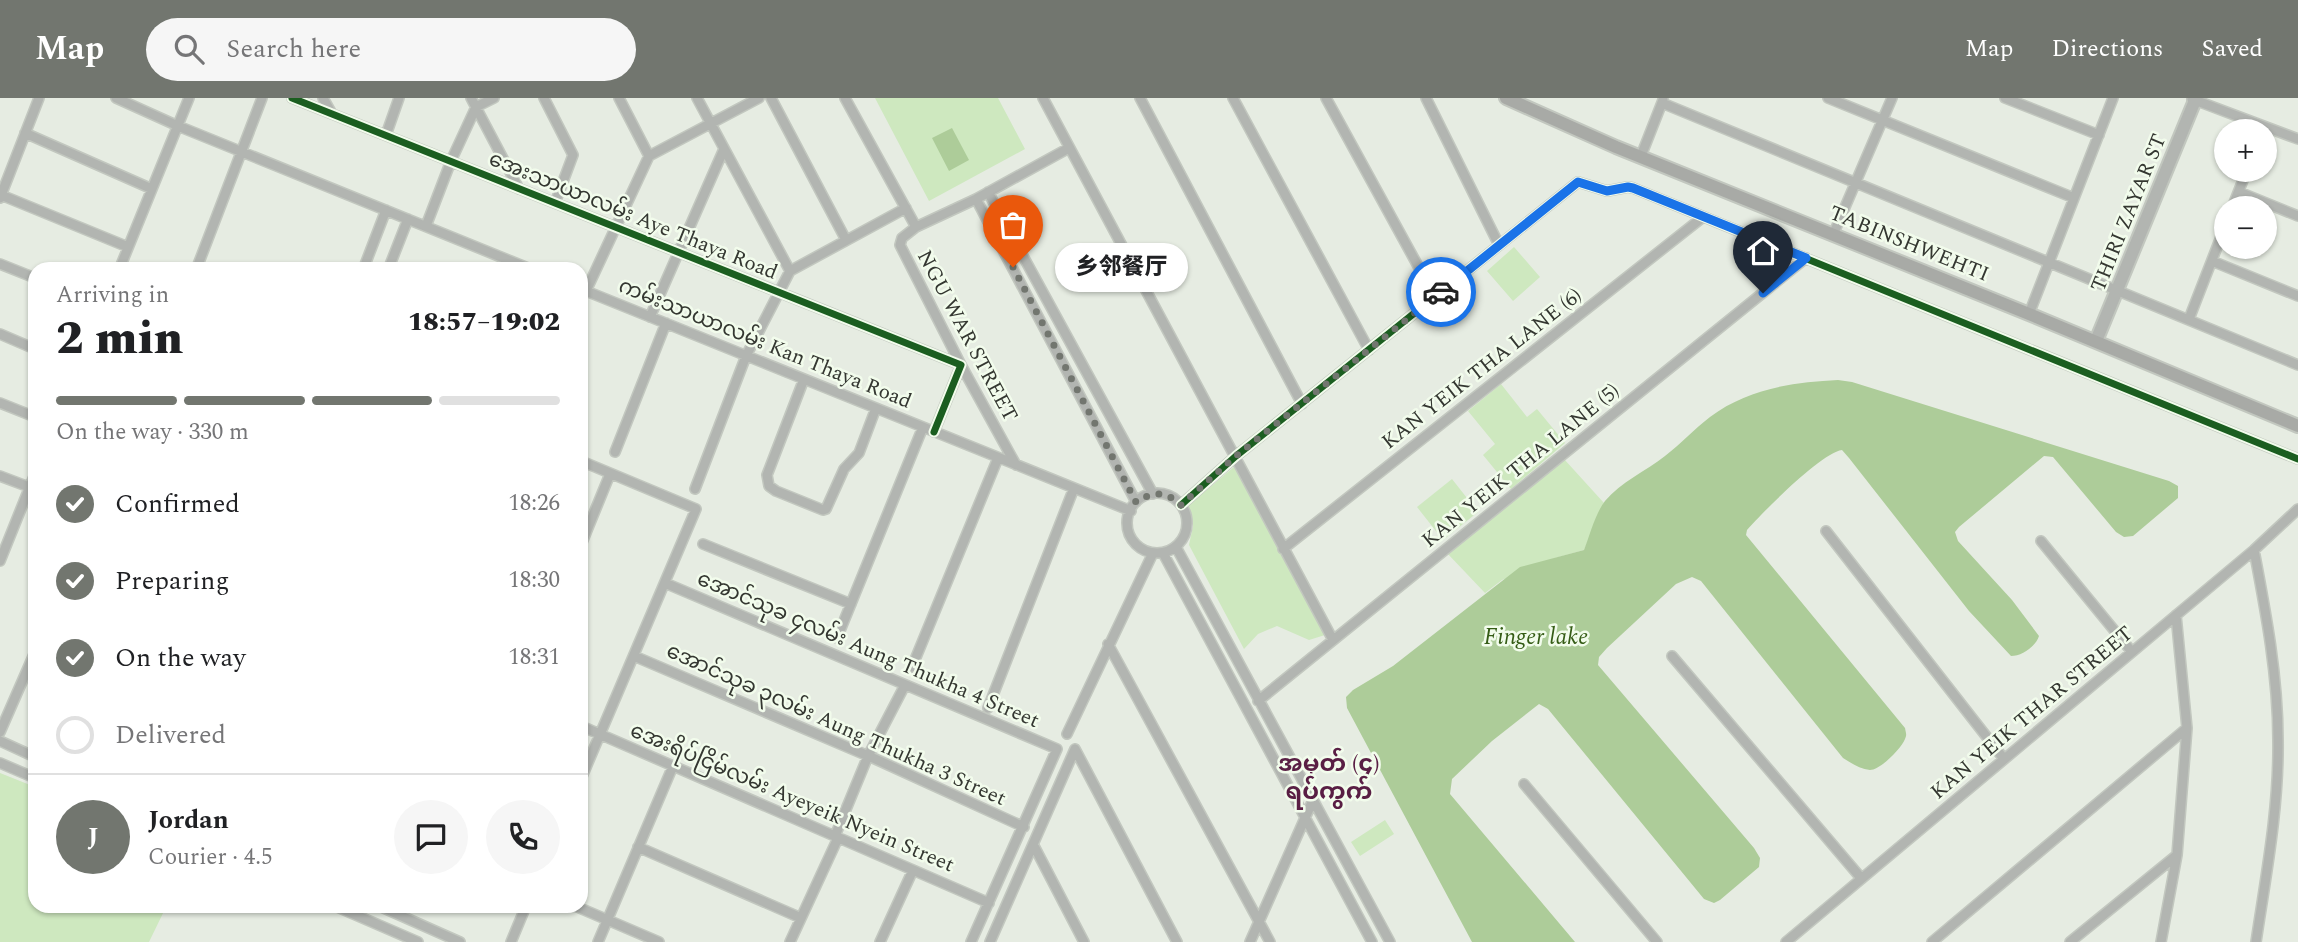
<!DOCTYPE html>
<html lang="en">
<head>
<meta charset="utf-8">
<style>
  body { margin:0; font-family:Spectral,"Noto Sans SC","Noto Sans Myanmar",serif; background:#f6f6f6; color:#202124; height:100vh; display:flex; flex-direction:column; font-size:26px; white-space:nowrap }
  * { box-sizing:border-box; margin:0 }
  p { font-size:23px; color:#757577 }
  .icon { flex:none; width:38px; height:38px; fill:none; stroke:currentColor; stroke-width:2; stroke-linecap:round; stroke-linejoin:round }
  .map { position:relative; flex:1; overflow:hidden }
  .drawer { position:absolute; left:28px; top:164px; width:560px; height:651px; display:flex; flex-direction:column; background:#fff; border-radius:21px; box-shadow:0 2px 5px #0004 }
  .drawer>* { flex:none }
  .buttons { position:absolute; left:2214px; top:21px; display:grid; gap:14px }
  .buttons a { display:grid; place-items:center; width:63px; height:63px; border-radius:50%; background:#fff; box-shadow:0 2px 5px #0004; font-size:35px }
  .pin { position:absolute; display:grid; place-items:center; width:60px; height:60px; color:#fff; margin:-72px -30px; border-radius:50% 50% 50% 0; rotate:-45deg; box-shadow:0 0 7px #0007 }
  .pin .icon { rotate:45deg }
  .courier { position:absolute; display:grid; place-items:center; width:70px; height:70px; margin:-35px; border:5px solid #1a73e8; border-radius:50%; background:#fff; color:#222; box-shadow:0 2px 9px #0007 }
  .bubble { position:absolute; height:49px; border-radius:24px; background:#fff; box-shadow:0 2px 5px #0004; font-size:23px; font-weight:800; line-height:49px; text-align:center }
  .summary em { font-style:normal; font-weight:800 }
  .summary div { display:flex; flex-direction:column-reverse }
  .summary { display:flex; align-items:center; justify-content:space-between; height:119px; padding:0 28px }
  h1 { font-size:46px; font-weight:800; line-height:52px }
  .bar { display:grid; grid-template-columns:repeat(4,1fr); gap:10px 7px; align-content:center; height:84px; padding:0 28px }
  .bar i { height:9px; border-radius:5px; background:#e0e0e0 }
  .bar .selected { background:#72766f }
  .bar p { grid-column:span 4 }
  .line { display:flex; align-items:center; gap:18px; padding:0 28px; border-top:2px solid #e0e0e0 }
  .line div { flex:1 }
  .round { display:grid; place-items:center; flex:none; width:74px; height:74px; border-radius:37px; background:#f6f6f6 }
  ol { padding:0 28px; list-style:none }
  li { display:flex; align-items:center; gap:21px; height:77px }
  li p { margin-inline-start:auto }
  li .icon { padding:7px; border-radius:50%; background:#72766f; color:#fff; stroke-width:4 }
  li:last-child { color:#757577 }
  li i { width:38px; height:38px; border:4px solid #e0e0e0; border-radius:50% }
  header { display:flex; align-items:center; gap:42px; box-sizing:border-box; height:98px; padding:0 35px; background:#72766f; color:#fff }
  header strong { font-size:33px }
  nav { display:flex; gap:38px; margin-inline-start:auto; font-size:24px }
  .search { width:490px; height:63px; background:#f6f6f6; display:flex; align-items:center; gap:18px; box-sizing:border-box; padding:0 24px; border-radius:38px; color:#757577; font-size:26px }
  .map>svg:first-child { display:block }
  .green { fill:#cee8bf }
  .water { fill:#adcc99 }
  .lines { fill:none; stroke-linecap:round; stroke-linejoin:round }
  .minor-casing { stroke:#c2c7bf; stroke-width:12 }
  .tertiary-casing { stroke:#c2c7bf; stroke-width:16 }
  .secondary-casing { stroke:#c2c7bf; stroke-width:16 }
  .minor { stroke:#b2b5b1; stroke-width:9 }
  .tertiary { stroke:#b2b5b1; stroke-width:12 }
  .secondary { stroke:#a8aaa6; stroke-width:12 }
  .cycleway-casing { stroke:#f2fcec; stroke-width:11 }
  .cycleway { stroke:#1b5e20; stroke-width:7 }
  .done { stroke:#72766f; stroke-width:7; stroke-dasharray:0 12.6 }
  .route { stroke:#1a73e8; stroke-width:9 }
  .labels { text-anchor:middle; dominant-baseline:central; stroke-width:5; stroke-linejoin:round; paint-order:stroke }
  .street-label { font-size:21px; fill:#343731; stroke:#f2fcec }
  .water-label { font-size:23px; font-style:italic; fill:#355c16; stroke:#f2fcec }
  .quarter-label { font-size:24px; font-weight:bold; fill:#591e44; stroke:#f2fcec }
</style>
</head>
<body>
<header>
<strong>Map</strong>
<div class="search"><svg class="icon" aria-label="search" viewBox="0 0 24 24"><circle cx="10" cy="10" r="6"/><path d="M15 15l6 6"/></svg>Search here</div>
<nav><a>Map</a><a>Directions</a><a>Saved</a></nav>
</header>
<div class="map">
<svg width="2298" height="844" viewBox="0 0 2298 844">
  <rect width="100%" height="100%" fill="#e6ece2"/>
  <path class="green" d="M875,0H998L1025,51L929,103Z
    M1514,149L1540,179L1513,203L1487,173Z
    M1501,286L1527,319L1537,311L1565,345L1511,391L1483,357L1495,346L1468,313Z
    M1564,361L1604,405L1584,452L1555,460L1502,482L1485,495L1447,455Z
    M1235,368L1325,537L1309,542L1277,528L1258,536L1244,551L1189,447L1193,428L1188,408Z
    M1452,381L1478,414L1443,442L1417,409Z
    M0,675L35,689V808L166,809L149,844H0Z
    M1385,722L1394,736L1360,758L1351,744Z"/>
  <path class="water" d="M952,30L969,62L949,73L932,40Z
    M1838,282L1852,284L2169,383L2178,388V400L2133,438L2124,439L2116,434L2053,359L2044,358L1959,429L1955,434L1958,443L2012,502L2039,538C2036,548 2022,558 2011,558L1969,513L1849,360L1842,352C1821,355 1763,414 1747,432L1746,437L1905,630C1906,636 1907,636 1905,641C1901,651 1880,672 1870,672C1860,671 1851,665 1843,660L1701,483L1692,479L1676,486L1607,550L1599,559L1598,567L1754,750L1760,760L1759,769L1720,802L1714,805L1704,801L1548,611L1539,606L1492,643L1452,681L1450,696L1575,844H1472L1347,610L1346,599L1353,592L1393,568L1520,469L1584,452C1590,437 1595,416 1605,403C1621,384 1646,373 1665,358C1681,346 1694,331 1710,319C1747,291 1793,284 1838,282Z"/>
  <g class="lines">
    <defs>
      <path id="minor" d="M116,0L178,28L533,172
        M292,0L961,267L934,334
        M323,0L332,16
        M471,0L519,91
        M544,0L573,57L555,105
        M619,0L649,58
        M697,0L790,173
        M771,0L846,142
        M845,0L916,129
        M1043,0L1333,542
        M1140,0L1302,306
        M1233,0L1369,252
        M1326,0L1435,199
        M1426,0L1499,147
        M1828,0L2074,100
        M2005,0L2099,37
        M2192,1L2298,41
        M1662,5L2298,267
        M25,35L152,91
        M386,37L399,0
        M1641,58L1663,2
        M988,94L1153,396
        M2239,94L2298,118
        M1,97L128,149
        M0,100L39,0
        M976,101L1136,404
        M2232,110L2247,72
        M426,128L451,63L476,9L494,0
        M1833,137L1892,0
        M2212,163L2298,198
        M0,166L35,180
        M119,172L189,0
        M196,172L262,0
        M363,172L386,112
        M388,172L408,121
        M581,191L1131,413
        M586,193L649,58L759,0
        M2029,216L2113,0
        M650,219L724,51
        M2189,221L2226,126
        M0,236L35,251
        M804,281L767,377L769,388L776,393L823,412L826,411L844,371L859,355L876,310
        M0,305L35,319
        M615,354L666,225
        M581,363L696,411L581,681
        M1016,367L961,267L900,147L902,140L916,129L976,101L1069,50
        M0,378L29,389
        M695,391L746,258L790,173L906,110
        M1127 425a30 30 0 1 1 60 0a30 30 0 1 1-60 0Z
        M1181,407L1236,358L1578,84L1607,93L1628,89L1633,90L2298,361
        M1826,433L2004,661
        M2041,443L2132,554
        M703,446L851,506
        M581,447L610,376
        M1176,449L1390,844
        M1283,451L1703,119
        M2254,452C2266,515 2278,578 2278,642C2279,710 2266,777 2256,844
        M1163,455L1372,844
        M0,463L35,376
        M665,485L1057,651L971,844
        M837,540L923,329
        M1108,546L1270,844
        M634,558L873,660L1024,729
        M1672,558L1861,780
        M912,569L998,360
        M1258,603L1806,160
        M988,610L1074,390
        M581,628L989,805
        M0,634L35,554
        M1067,636L1153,455
        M0,643L35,659
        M1075,651L1177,844
        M0,665L35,680
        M1524,686L1657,844
        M835,738L868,658L905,587
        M1033,746L1084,844
        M638,749L801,820
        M335,808L418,844
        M379,808L460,844
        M575,808L659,844
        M511,844L526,808
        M598,844L673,668
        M790,844L838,740
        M880,844L913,772
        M990,844L1075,651
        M1250,844L1313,702
        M1786,844L2254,452L2298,411
        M1932,844L2187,630
        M2070,844L2177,757
        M2161,844L2177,757L2187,630L2176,517"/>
      <path id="tertiary" d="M2096,243L2196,0"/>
      <path id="secondary" d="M1506,0L1616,49L2029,216L2298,328"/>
    </defs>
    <use href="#minor" class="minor-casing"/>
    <use href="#tertiary" class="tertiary-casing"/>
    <use href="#secondary" class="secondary-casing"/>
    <use href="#minor" class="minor"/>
    <use href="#tertiary" class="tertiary"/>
    <use href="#secondary" class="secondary"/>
    <defs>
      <path id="cycleway" d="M292,0L961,267L934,334
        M1181,407L1236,358L1578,84L1607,93L1628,89L1633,90L2298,361"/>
    </defs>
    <use href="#cycleway" class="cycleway-casing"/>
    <use href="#cycleway" class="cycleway"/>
  </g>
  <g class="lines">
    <path class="done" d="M1013,169L1136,404C1153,393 1166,393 1181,407L1236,358L1441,194"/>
    <path class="route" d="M1441,194L1578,84L1607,93L1628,89L1633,90L1806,160L1763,195"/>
  </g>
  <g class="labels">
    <g class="street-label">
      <text transform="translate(2129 115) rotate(-68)">THIRI ZAYAR ST</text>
      <text transform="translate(633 118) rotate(22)">အေးသာယာလမ်း Aye Thaya Road</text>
      <text transform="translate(1909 146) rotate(22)">TABINSHWEHTI</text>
      <text transform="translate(967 238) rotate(62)">NGU WAR STREET</text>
      <text transform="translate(765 246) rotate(22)">ကမ်းသာယာလမ်း Kan Thaya Road</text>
      <text transform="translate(1482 271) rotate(-38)">KAN YEIK THA LANE (6)</text>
      <text transform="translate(1521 368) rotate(-39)">KAN YEIK THA LANE (5)</text>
      <text transform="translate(868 552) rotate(23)">အောင်သုခ ၄လမ်း Aung Thukha 4 Street</text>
      <text transform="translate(2032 615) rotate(-40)">KAN YEIK THAR STREET</text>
      <text transform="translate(836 627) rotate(24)">အောင်သုခ ၃လမ်း Aung Thukha 3 Street</text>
      <text transform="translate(792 700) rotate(23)">အေးရိပ်ငြိမ်လမ်း Ayeyeik Nyein Street</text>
    </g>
    <g class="water-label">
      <text x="1536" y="539">Finger lake</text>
    </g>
    <g class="quarter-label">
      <text x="1329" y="666">အမှတ် (၄)<tspan x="1329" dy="28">ရပ်ကွက်</tspan></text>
    </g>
  </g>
</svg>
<div class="buttons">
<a>+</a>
<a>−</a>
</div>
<div class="pin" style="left:1013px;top:169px;background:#ea580c"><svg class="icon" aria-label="bag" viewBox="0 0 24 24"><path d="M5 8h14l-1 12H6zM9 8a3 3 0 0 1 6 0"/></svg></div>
<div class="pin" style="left:1763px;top:195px;background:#1f2937"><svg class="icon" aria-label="home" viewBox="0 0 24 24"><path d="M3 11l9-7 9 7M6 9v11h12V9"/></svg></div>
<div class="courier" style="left:1441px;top:194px"><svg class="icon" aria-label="car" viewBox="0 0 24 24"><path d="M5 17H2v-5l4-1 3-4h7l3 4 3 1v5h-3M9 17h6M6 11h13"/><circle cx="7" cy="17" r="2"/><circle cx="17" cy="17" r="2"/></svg></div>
<div class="bubble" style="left:1055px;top:145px;width:133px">乡邻餐厅</div>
<section class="drawer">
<div class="summary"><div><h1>2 min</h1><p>Arriving in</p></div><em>18:57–19:02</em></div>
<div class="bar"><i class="selected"></i><i class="selected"></i><i class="selected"></i><i></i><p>On the way · 330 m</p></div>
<ol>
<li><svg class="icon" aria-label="check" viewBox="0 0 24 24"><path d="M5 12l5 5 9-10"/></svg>Confirmed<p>18:26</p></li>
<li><svg class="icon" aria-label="check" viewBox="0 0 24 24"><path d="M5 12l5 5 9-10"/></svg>Preparing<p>18:30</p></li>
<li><svg class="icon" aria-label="check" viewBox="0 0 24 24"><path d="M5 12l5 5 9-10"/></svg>On the way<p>18:31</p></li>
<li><i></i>Delivered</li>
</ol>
<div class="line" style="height:126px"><b class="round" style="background:#72766f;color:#fff">J</b><div><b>Jordan</b><p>Courier · 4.5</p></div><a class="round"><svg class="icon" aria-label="chat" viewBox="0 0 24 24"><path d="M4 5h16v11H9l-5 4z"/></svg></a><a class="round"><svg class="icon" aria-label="phone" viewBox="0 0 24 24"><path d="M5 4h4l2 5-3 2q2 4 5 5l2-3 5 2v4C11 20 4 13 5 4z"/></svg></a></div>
</section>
</div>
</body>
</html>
